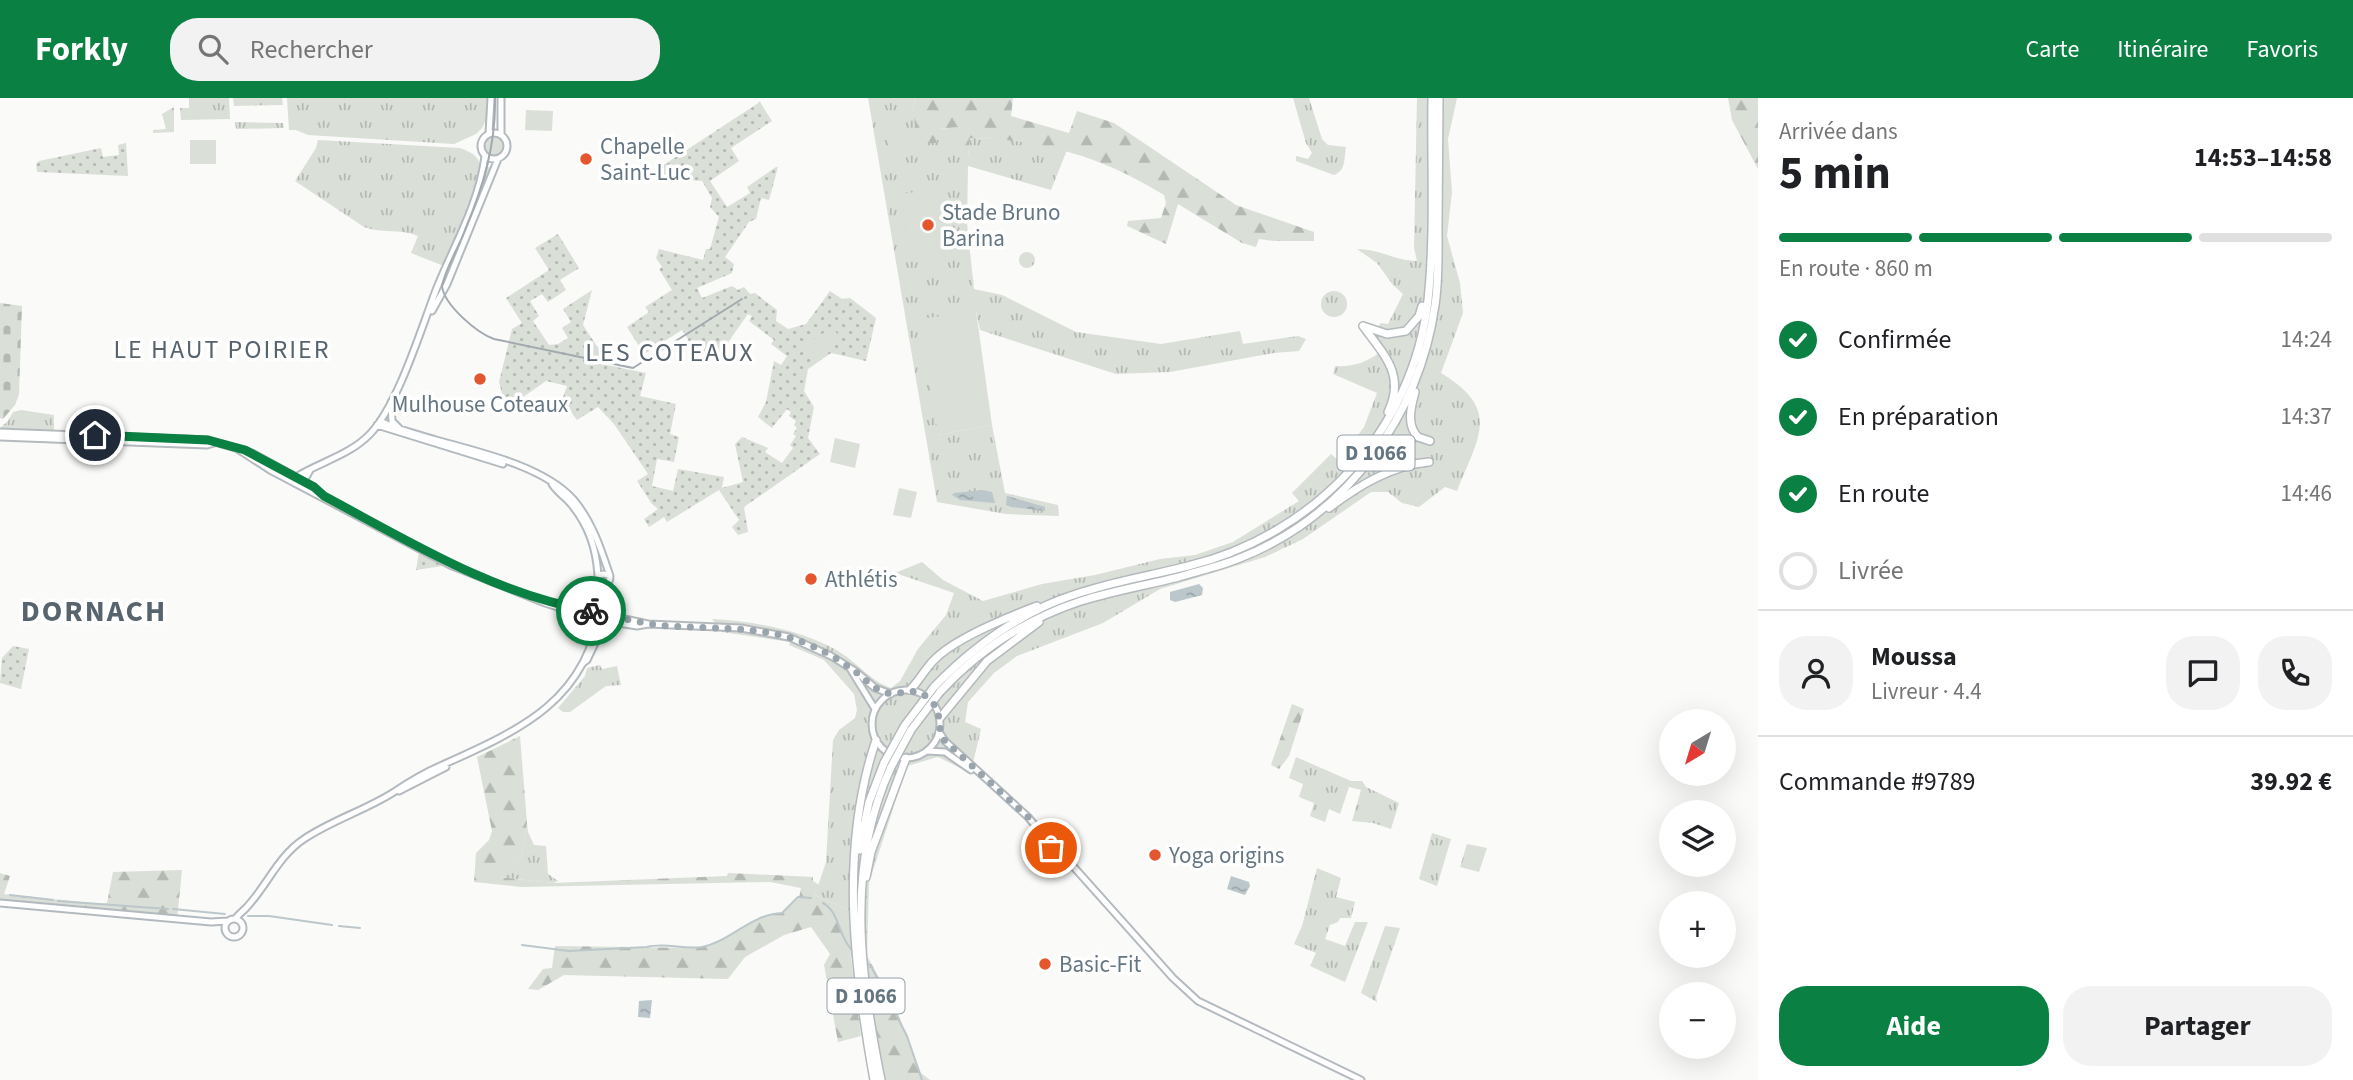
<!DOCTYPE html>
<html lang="fr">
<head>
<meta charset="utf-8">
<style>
  body { margin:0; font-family:"Source Sans 3",sans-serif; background:#f2f2f2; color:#202124; height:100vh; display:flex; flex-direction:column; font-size:26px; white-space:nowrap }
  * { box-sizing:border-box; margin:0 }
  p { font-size:23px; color:#757577 }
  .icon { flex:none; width:38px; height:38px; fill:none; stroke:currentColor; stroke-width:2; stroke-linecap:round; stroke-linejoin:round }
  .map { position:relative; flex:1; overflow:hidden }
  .panel { display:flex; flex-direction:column; background:#fff; width:595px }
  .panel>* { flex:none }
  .needle { width:46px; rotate:218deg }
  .buttons { position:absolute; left:1659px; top:611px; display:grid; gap:14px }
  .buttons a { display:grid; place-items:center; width:77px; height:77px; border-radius:50%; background:#fff; box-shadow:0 7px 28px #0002; font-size:35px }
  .pin { position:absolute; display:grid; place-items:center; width:60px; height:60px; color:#fff; margin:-30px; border:4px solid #fff; border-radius:50%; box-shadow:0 2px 7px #0007 }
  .courier { position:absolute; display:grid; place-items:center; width:70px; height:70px; margin:-35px; border:5px solid #0b8043; border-radius:50%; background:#fff; color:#222; box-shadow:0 2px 9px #0007 }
  .head em { font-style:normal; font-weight:700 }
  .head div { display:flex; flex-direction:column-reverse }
  .head { display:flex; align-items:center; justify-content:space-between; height:119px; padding:0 21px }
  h1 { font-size:46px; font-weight:700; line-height:52px }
  .bar { display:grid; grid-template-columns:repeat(4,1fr); gap:10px 7px; align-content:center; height:84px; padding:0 21px }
  .bar i { height:9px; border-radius:5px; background:#e0e0e0 }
  .bar .selected { background:#0b8043 }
  .bar p { grid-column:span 4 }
  .line { display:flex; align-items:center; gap:18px; padding:0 21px; border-top:2px solid #e0e0e0 }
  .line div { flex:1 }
  .round { display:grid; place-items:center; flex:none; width:74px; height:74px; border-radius:28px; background:#f2f2f2 }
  ol { padding:0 21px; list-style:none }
  li { display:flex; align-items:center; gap:21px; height:77px }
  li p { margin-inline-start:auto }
  li .icon { padding:7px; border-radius:50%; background:#0b8043; color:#fff; stroke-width:4 }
  li:last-child { color:#757577 }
  li i { width:38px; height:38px; border:4px solid #e0e0e0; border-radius:50% }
  .button { display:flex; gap:14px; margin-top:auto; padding:14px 21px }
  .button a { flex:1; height:80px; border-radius:28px; background:#0b8043; color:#fff; font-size:28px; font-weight:700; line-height:80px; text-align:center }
  .button a+a { background:#f2f2f2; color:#202124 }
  header { display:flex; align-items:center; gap:42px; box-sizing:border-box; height:98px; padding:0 35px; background:#0b8043; color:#fff }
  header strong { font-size:33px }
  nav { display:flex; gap:38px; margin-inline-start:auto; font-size:24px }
  .search { width:490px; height:63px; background:#f2f2f2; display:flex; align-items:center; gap:18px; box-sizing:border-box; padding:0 24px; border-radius:28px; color:#757577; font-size:26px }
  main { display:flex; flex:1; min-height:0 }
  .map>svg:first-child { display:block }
  .grass { fill:url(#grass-tufts) }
  .forest { fill:url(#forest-firs) }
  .cemetery { fill:url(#cemetery-stones) }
  .park { fill:url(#park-dots) }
  .garden { fill:#dadfd7 }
  .water { fill:url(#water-ripples) }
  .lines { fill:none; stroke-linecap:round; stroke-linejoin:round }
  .stream { stroke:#bbc7cb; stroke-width:2 }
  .secondary-casing { stroke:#b3babf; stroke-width:9 }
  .primary-casing { stroke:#b5babe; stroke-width:9 }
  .highway-casing { stroke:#b4b9bd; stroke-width:10 }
  .secondary { stroke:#fff; stroke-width:5 }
  .primary { stroke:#fff; stroke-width:5 }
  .highway { stroke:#fff; stroke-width:7 }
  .tram { stroke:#a2aab0; stroke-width:2 }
  .highway-bridge-casing { stroke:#b4b9bd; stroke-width:10; stroke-linecap:butt }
  .highway-bridge { stroke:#fff; stroke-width:7 }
  .done { stroke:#99a4ac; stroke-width:7; stroke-dasharray:0 12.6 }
  .route { stroke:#0b8043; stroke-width:9 }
  .poi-dot { fill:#e4572e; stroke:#fff; stroke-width:2.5 }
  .labels { text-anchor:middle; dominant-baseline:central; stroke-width:7; stroke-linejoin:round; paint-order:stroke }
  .shield { fill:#fff; stroke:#939fa8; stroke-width:2 }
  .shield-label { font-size:21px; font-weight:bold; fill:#657683 }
  .poi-label { font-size:23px; fill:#657683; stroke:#fff; text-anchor:start }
  .quarter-label { font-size:26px; letter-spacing:2px; fill:#57646e; stroke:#fff }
  .district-label { font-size:30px; font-weight:bold; letter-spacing:2px; fill:#57646e; stroke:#fff }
</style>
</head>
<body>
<header>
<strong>Forkly</strong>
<div class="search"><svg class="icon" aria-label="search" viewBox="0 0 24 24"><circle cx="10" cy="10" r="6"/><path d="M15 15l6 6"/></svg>Rechercher</div>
<nav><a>Carte</a><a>Itinéraire</a><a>Favoris</a></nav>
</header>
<main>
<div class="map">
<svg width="1758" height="982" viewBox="0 0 1758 982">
  <defs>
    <pattern id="grass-tufts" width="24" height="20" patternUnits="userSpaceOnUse" patternTransform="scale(1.75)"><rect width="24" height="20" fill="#dadfd7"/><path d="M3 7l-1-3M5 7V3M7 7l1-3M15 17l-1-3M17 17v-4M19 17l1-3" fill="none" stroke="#b4b9b4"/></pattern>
    <pattern id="forest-firs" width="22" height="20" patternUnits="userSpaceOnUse" patternTransform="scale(1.75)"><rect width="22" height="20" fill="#dadfd7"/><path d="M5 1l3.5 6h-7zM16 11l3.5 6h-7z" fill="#b4b9b4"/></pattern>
    <pattern id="cemetery-stones" width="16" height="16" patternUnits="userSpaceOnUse" patternTransform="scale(1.75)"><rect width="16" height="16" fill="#dadfd7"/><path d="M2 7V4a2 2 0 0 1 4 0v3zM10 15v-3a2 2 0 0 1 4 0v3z" fill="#b4b9b4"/></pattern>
    <pattern id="park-dots" width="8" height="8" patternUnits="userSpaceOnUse" patternTransform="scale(1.75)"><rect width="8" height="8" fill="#dadfd7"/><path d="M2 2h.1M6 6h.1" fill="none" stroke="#b4b9b4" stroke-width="1.8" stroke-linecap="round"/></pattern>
    <pattern id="water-ripples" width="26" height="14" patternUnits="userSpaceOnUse" patternTransform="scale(1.75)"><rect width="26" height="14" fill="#bbc7cb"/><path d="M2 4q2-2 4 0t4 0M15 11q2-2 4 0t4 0" fill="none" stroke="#9ca6aa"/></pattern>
  </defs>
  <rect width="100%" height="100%" fill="#fafaf8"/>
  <path class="grass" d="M189,0H229L230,21L181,22L180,10H189Z
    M233,0H282L283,7L234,8Z
    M287,0H487L486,22L482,30L476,36L454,46L308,37L296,32H289Z
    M868,0H915L913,13L939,31L961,29L963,57L968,59L970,40L1013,41L1067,52L1051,92L968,68L967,125L974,191L1002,197L1076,234L1161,246L1240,233L1243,246L1298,238L1306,241L1299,253L1274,255L1170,274L1116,276L980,232L976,213L938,337L992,327L1005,395L1058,407L1059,418L1006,416L937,404Z
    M1293,0H1309L1322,41L1328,47L1346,49C1344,60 1346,73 1334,77L1296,63V58L1308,61L1312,55L1306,45Z
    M1417,0H1457L1448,41L1452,94L1447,138L1460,185L1463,215L1441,275C1502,312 1478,339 1457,393L1445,389L1419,409L1402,405L1388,394H1371L1303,441L1265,459L1160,491L1103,525L1017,558L994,575L968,604L965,624L981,631L973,665L964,672L938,659L907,668L869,785L867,858L851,859L849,812L815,797L826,764L833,642L839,632L855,620L857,612L854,596L824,562L789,547L790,544L722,534L712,521C753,523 802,532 838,553C857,564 870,583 891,590L900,583L918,551L946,517L954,495L895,475L922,464L943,482L983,503L1042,486L1095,477L1160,461L1195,457L1233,444L1299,403L1292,395L1331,356L1339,363L1364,329L1377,295L1333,276L1335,268C1353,269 1365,265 1379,255L1368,240L1381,225L1388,226L1403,196L1393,187L1377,165L1357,151C1379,151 1396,163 1417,163L1414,150Z
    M174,9V34L153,35V32L166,31L162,16Z
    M235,24L283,25L284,30L236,31Z
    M485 48a10 10 0 1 1 20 0a10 10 0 1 1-20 0Z
    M318,42L460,50C476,56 482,60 479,78L444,168L411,155L418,138C400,130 382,136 364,129L295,83L316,50Z
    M485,68L492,70L442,194L439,196L437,193Z
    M1019 162a8 8 0 1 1 16 0a8 8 0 1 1-16 0Z
    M1321 206a13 13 0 1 1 26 0a13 13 0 1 1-26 0Z
    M21,312L54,317V332L0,330L8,323L13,314Z
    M600,567L602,571L617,568L621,587L606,588L570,614H563L558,610L585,578L587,570Z
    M1296,659L1351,683H1362L1366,689L1399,705L1391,731L1373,725L1352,723L1361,692L1349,689L1340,716L1329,711L1325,724L1310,718L1314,705L1299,699L1303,686L1289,680Z
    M527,725L528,734L534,747L546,748L548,776L558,783L553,785L499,779L521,760Z
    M1432,735L1451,741L1437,788L1419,781Z
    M1467,746L1487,750L1479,774L1460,769Z
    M1317,770L1341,780L1336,799L1355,804L1351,820H1340L1338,824L1330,827L1325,841L1345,848L1355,824H1368L1345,884L1310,868L1316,855L1294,846L1302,828Z
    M1385,828L1400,830L1376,899L1377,904L1361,895Z"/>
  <path class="forest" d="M915,0H1013L1011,18L1069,35L1077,13L1114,25L1236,107L1314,134V143H1275L1259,141L1256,149L1242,145L1178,106L1166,146L1127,128L1128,123L1161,120L1166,105L1164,97C1103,59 1042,41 970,40L968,60L963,58L960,29L939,31L936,45L918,46L913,13Z
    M1728,0H1758V71L1732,22Z
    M1292,606L1304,611L1289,658L1279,671L1271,667Z
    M520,638L527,725L521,760L500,779L553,785L727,778L728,775L813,779V783L819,787L815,797L849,812L851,859L861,938L838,944L824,867L830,856L811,829L784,837L745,859L728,881L564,877L538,892L528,891L543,871L552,870L555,848L700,850L723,841L752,823L770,816L782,815L799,800L801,790L770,784L522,789L474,784L476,755L489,742L492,733L477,659Z
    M182,772L177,821L0,805V775L10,778L4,796L102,806L107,805L113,774Z
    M867,858L896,910L921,975L930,982H886L875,934Z"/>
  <path class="cemetery" d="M0,205L22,208L19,296L15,307L3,321L0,320Z"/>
  <path class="park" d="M760,4L772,23L731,50L739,63L710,83L727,109L750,95L747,89L776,69H778L769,102L761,100L756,121L749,124L725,159L734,166L732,175L697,190L702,200L732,188L738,192L744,189L750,196L755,195L777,212L776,223L788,231L806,226L830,193L842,201L850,200L876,220L866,263L831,255L808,271L804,293L814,309L808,340L820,356L744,409L748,434L738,437L732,429L739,422L719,392L667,424L664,419L649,429L644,421L658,411L652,406L637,383L648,376L614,326L598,309L577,322L562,302L567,288L546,283L506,311L499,284L512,231L522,225L506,200L549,172L535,150L558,136L579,170L560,182L566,192L548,204L542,196L530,203L539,218L533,223L549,247L558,246L568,240L562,230L571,224L563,211L592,192L583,227L604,259L602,266L646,275L640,298L676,306L670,336L679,339L674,364L657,361L652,388L673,393L678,371L724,379L722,390L743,384L735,346L742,339L768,350L765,354L782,365L793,350L790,347L796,338L793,336L797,330L794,327L796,323L789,318L791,314L787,311L772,330L758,319L766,304L774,263L781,267L787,258L771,246L774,242L749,223L752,218L748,216L719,257L686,250L688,241L682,232L644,256L627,229L649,214L645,209L672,192L659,171L662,169L656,160L659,151L703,162L706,151H710L719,119L710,109L712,100L702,83L661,80L662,68Z
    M126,45L128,78L37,74L36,66L39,63L101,50L103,59L119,57L118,47Z
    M419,454L442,466V468L416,472Z
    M13,548L29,551L21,591L0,585L2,560Z"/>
  <path class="garden" d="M526,12L553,13L552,33L525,32Z
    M905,24L909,51L890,54L886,26Z
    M190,42H216V66H190Z
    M945,90L954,158L911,164L901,96Z
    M976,213L992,327L938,337L920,221Z
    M833,229L841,242L811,262L803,248Z
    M835,340L860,346L855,370L830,364Z
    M899,390L917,394L911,420L893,417Z"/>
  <path class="water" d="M983,392L992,394L995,405L960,402L952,397L954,395Z
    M1007,398L1045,409V413L1011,409L1006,407Z
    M1199,486L1203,490L1202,497L1175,504L1170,502V494Z
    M1231,778L1249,784L1250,788L1245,797L1227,791Z
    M652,902L650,920L638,919L639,903Z"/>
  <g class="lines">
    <path class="stream" d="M10,797L53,802
      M58,803L168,811
      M823,805C840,814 838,839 852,852
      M173,811L225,816
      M248,818H269L332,827
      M339,828L360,830
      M522,847L569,853L647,849C665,844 684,852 702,849C731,843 751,816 782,815L798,799L811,800
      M867,865L871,868L907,938L922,982"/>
    <defs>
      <path id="secondary" d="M501,0V36
        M481 48a13 13 0 1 1 26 0a13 13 0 1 1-26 0Z
        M489,35L491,0
        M432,213L447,186L498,61
        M391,304L392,323L399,330
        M380,323C398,332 417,336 436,342C479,354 543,368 573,401C592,423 601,451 610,478
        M377,327L503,366
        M310,372L304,383L297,386L296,379C320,364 350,357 370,336C398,307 421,231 436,192C454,147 479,106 485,58
        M552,386C557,394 565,399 571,406C589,428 596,450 598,477
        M583,512L589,508L592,498
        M590,543L598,477L604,476L610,478
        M583,565L587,562L597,541
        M939,634L945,643L1028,719L1039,732
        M927,653L945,654L971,672
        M399,693L446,669
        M1037 739a11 11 0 1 1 22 0a11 11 0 1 1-22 0Z
        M1055,748L1173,880L1198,903L1361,982
        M0,805L211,824L228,823
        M235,821C238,817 242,814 246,810C267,788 278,758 304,741C332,722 366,712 394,694C409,684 424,675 440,668C518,633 589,603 600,508C602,497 610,488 610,478
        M225 830a9 9 0 1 1 18 0a9 9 0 1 1-18 0Z"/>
      <path id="primary" d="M0,334L208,342L252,355L314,389L324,398
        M0,339L207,347L214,345
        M236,350L270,372L450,467L545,505L600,522L637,528L648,526
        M578,511L648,526L741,530L789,539L831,558L855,573L875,590L891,596
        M851,572L875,611
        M872 626a34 34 0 1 1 68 0a34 34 0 1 1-68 0Z"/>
      <path id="highway" d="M1363,228C1384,257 1406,277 1388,314
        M1363,228L1387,236L1406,233L1419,218L1422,208
        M1415,294C1411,309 1406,327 1418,339L1430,343
        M1329,410C1358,388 1392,367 1429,364
        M934,589C967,555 1002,528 1045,508C1089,488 1141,480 1188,468C1315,437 1413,333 1428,202C1435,135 1431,67 1432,0
        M910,592C919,583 925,571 934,562C955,540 1008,519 1037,508
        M940,594C979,552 1026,521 1081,503C1113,493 1147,487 1179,479C1199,473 1221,468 1240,460C1346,418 1419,319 1435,207C1439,181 1438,154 1438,127C1438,85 1439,42 1439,0
        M940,620L987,563L1039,524
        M859,752L869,704L884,665
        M866,779L871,754L906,660
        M874,982C854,871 839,751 876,642
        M881,982C860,878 845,768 891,669"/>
    </defs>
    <use href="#secondary" class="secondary-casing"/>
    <use href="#primary" class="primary-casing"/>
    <use href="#highway" class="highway-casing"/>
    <use href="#secondary" class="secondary"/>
    <use href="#primary" class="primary"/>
    <use href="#highway" class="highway"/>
    <path class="tram" d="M495,0C496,47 483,89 465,132C458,151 446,169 442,188C444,207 477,235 494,241L633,270L742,201"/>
    <defs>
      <path id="highway-bridge" d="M884,665L905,627L934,589
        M891,669L911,632L940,594"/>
    </defs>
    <use href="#highway-bridge" class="highway-bridge-casing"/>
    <use href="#highway-bridge" class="highway-bridge"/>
  </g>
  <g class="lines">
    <path class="done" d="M591,513C617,519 643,526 669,528C711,531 751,528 791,540C814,547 838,560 857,575C865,581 873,590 883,594C900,600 915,584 932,604C943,616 936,631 945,643L1028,719L1039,732L1037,736L1039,746L1046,750H1051"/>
    <path class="route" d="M95,337L208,342L245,352L314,389L324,398C410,444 494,496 591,513"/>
  </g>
  <g class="poi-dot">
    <circle cx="586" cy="61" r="7"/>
    <circle cx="928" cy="127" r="7"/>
    <circle cx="480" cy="281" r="7"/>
    <circle cx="811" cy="481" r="7"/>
    <circle cx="1155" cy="757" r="7"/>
    <circle cx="1045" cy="866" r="7"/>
  </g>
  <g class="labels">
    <g class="shield">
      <rect x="1337.5" y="337.5" width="77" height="35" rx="5"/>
      <rect x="827.5" y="880.5" width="77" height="35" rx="5"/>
    </g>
    <g class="shield-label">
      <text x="1376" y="355">D 1066</text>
      <text x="866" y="898">D 1066</text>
    </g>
    <g class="poi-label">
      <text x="600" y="48">Chapelle<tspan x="600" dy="26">Saint-Luc</tspan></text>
      <text x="942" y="114">Stade Bruno<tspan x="942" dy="26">Barina</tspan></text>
      <text x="480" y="306" text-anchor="middle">Mulhouse Coteaux</text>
      <text x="825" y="481">Athlétis</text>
      <text x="1169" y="757">Yoga origins</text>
      <text x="1059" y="866">Basic-Fit</text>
    </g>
    <g class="quarter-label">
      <text x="222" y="251">LE HAUT POIRIER</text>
      <text x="670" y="254">LES COTEAUX</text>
    </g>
    <g class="district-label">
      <text x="94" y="513">DORNACH</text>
    </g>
  </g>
</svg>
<div class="buttons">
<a><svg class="needle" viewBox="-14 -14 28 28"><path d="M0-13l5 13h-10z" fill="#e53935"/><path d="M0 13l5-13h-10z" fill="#757577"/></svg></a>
<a><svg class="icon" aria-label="layers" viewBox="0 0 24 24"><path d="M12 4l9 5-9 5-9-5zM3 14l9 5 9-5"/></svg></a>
<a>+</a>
<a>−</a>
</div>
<div class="pin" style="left:1051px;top:750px;background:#ea580c"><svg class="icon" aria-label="bag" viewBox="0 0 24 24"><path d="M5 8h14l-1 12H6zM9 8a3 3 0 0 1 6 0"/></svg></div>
<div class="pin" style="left:95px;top:337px;background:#1f2937"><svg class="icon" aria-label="home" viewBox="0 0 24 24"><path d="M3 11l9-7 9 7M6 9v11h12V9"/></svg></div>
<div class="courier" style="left:591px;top:513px"><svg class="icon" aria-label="bike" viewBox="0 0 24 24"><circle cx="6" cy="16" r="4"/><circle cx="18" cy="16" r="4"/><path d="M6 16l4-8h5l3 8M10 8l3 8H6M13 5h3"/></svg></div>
</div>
<section class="panel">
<div class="head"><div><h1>5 min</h1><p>Arrivée dans</p></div><em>14:53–14:58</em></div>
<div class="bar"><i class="selected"></i><i class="selected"></i><i class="selected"></i><i></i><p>En route · 860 m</p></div>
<ol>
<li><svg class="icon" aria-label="check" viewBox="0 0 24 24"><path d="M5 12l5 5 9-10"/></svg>Confirmée<p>14:24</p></li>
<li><svg class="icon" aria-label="check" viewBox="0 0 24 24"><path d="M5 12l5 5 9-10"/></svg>En préparation<p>14:37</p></li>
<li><svg class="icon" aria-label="check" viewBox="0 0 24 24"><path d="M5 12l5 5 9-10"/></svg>En route<p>14:46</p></li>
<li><i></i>Livrée</li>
</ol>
<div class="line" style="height:126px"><a class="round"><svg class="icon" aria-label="person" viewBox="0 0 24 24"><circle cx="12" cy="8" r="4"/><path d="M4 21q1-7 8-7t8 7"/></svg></a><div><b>Moussa</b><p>Livreur · 4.4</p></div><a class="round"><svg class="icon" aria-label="chat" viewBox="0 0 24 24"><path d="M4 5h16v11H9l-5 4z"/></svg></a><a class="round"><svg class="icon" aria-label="phone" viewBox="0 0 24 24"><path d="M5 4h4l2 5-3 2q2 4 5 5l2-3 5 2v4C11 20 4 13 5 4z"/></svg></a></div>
<div class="line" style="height:91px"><div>Commande #9789</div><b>39.92 €</b></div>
<div class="button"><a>Aide</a><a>Partager</a></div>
</section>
</main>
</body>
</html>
